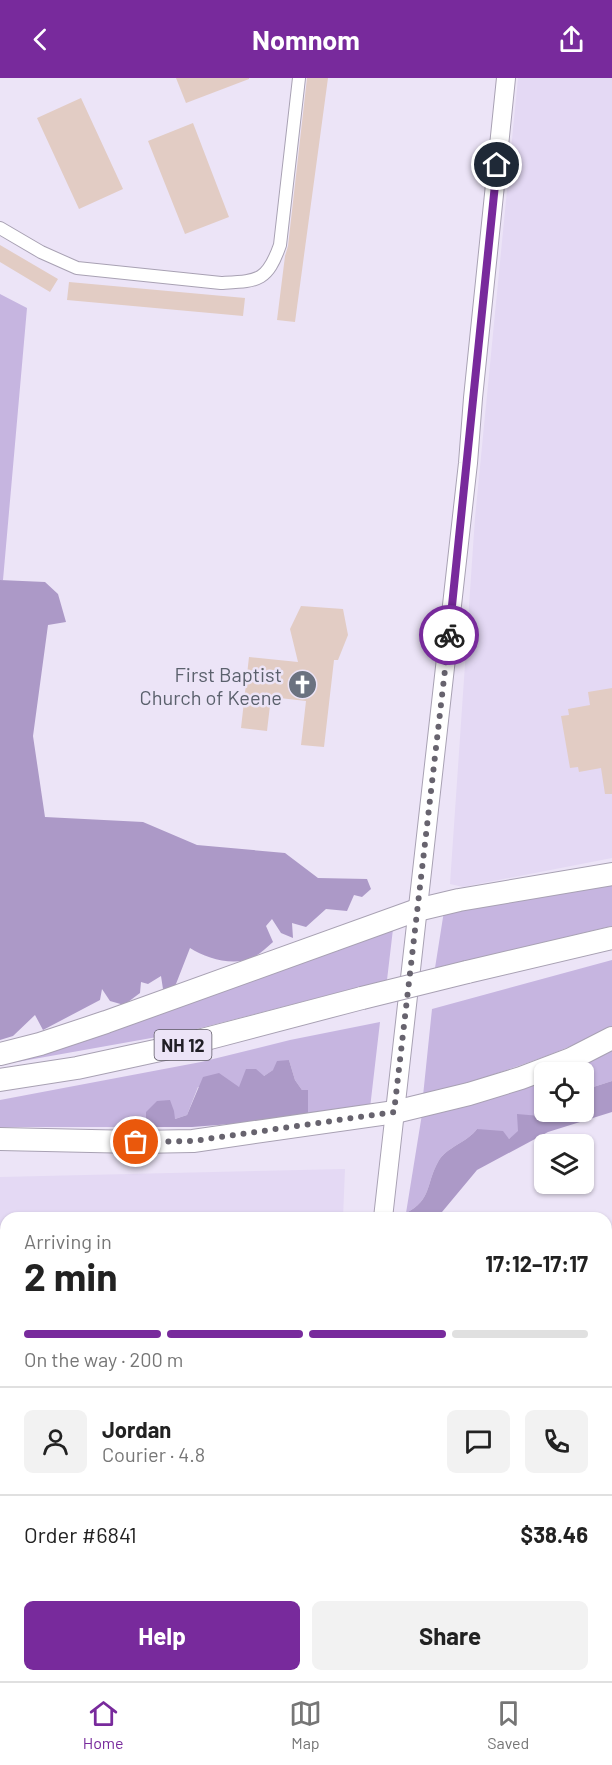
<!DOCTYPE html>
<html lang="en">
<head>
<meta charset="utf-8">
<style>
  body { margin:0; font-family:Barlow,sans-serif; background:#f2f2f2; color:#222; height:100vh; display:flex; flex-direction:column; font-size:22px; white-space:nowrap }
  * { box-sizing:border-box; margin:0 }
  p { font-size:20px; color:#767676 }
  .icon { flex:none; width:33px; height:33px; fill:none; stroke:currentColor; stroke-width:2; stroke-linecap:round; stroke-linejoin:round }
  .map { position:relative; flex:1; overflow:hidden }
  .details { position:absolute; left:0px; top:1134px; width:612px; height:470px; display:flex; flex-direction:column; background:#fff; border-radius:18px 18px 0 0; box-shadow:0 2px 4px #0004 }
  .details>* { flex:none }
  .controls { position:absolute; left:534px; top:984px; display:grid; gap:12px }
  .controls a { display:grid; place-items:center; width:60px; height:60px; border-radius:9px; background:#fff; box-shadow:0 2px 4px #0004; font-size:30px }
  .pin { position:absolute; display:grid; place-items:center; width:51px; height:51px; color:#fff; margin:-26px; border:3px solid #fff; border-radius:50%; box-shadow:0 2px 6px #0007 }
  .courier { position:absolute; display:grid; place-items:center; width:60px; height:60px; margin:-30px; border:4px solid #782a9c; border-radius:50%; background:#fff; color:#222; box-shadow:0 2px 8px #0007 }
  .headline em { font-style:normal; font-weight:700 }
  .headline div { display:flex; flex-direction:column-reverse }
  .headline { display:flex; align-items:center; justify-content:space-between; height:102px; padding:0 24px }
  h1 { font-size:39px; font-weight:700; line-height:45px }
  .bar { display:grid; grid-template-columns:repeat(4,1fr); gap:9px 6px; align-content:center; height:72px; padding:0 24px }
  .bar i { height:8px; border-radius:4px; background:#e0e0e0 }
  .bar .selected { background:#782a9c }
  .bar p { grid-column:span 4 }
  .line { display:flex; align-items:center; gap:15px; padding:0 24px; border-top:2px solid #e0e0e0 }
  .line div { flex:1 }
  .round { display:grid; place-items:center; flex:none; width:63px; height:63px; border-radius:9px; background:#f2f2f2 }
  .button { display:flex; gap:12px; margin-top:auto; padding:12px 24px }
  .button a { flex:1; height:69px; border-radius:9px; background:#782a9c; color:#fff; font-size:24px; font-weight:700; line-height:69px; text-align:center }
  .button a+a { background:#f2f2f2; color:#222 }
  header { display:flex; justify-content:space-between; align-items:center; height:78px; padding:0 24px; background:#782a9c; color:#fff; font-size:27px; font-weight:700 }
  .tabs { display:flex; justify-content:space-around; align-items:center; height:84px; border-top:2px solid #e0e0e0; background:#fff; font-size:16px; color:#767676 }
  .tabs a { display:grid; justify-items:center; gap:3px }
  .tabs .selected { color:#782a9c }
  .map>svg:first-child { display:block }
  .built { fill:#e4d9f4 }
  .green { fill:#c6b5e0 }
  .forest { fill:#ac99c7 }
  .building { fill:#e2ccc4 }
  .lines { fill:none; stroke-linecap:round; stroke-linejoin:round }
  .street-casing { stroke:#a8a1b3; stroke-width:14 }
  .secondary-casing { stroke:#a8a1b3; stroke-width:20 }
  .highway-casing { stroke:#a8a1b3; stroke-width:24 }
  .street { stroke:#fff; stroke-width:12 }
  .secondary { stroke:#fff; stroke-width:18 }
  .highway { stroke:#fff; stroke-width:22 }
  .highway-bridge-casing { stroke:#a8a1b3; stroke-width:24; stroke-linecap:butt }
  .highway-bridge { stroke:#fff; stroke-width:22 }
  .done { stroke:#67636e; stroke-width:6; stroke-dasharray:0 10.8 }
  .route { stroke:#782a9c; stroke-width:8 }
  .labels { text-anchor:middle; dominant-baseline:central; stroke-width:5; stroke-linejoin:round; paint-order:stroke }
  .shield { fill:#ece4f7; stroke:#5d5964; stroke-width:1.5 }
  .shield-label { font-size:18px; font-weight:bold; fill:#201e25 }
  .worship-label { font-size:20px; fill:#5b616d; stroke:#ece4f7; text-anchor:end }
</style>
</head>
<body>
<header><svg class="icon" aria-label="back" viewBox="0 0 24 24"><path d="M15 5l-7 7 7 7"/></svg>Nomnom<svg class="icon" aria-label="share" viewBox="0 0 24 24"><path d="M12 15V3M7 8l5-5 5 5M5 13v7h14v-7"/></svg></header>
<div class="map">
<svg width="612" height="1603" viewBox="0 0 612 1603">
  <rect width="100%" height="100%" fill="#ece4f7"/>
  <path class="built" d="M518,0H612V780L463,809L450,806L475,440Z
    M345,1091L343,1140H6V1598H307V1603H0V1099Z"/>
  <path class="green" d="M0,216L27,230L3,502H0Z
    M612,801V848L435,890L444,833Z
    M393,851L387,902L185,954L0,987Z
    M612,882V950C551,979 488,999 423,1018L432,931Z
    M380,944L370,1030L308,1040V1012H302L295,1002L289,982L264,998L239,1009H198L187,1037L175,1041L146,1034V1049H0V1022L201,984L290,962Z
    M612,967V1003L584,1012V994H553Z
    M544,998V1032L540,1038L509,1061L477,1051C468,1064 446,1069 438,1084C426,1105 432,1122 406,1135L422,1036Z"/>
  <path class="forest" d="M0,502L45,504L58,516L66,544L48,547L33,658L45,739L143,744L197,767L285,775L318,800L367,801L371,811L362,819L354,817L347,833L326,831L306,849L292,845L293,860L281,855L272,841L266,848L273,864C267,869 261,875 254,879C235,889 207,881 190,870L174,911H163L161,898L148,906L141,904L140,915L124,927L110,923L102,911L100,922L43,952L35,937L13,958L0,962Z
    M289,982L295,1002L302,1012H308V1040L192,1049H146V1034L157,1023L170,1022L174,1033L175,1041L187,1037L203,999L219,995L239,1009L246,991H256L264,998L273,992L277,983Z
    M612,1003V1034L548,1054L477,1092L437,1140H407L406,1135C432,1122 426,1105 438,1084C446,1069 468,1064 477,1051L503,1053L509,1061L518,1053L517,1036L540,1038L544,1032V1034H584V1012Z"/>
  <path class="building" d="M176,0H249V1L186,25Z
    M307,0H328L295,244L277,242L285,178L288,168Z
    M81,20L123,111L79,131L37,40Z
    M193,45L229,139L185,156L148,63Z
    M0,167L58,201L50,214L0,184Z
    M69,204L245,220L243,238L67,222Z
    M301,528L343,531L348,557L338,582H334L324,669L301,667L306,623L271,619L267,653L241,650L249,579L298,584L290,551Z
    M612,610V716H605L601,690L579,694L578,689L570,690L561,638L569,637L568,631L590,627L588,614Z"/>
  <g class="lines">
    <defs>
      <path id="street" d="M0,150L41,174L77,190L221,205C258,203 267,204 280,167L299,0
        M606,1313L612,1318
        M580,1603L585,1600L599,1598"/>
      <path id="secondary" d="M383,1140L468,385L473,320L506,0
        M330,1603V1598"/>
      <path id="highway" d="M467,894L612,860
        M0,976L40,966L106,944L417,832L459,822L612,796
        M0,1002L77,990L183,967L362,920
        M0,1061L136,1064L193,1063L395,1034L469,1016L521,1000L571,981L612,960"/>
    </defs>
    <use href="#street" class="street-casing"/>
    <use href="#secondary" class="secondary-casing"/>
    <use href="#highway" class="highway-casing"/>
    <use href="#street" class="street"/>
    <use href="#secondary" class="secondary"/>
    <use href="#highway" class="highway"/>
    <defs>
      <path id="highway-bridge" d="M362,920L467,894"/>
    </defs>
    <use href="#highway-bridge" class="highway-bridge-casing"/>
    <use href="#highway-bridge" class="highway-bridge"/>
  </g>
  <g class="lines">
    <path class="done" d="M136,1064L193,1063L394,1034L449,557"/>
    <path class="route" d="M449,557L497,87"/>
  </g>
  <defs>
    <symbol id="church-disc" viewBox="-11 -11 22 22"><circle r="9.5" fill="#6b7280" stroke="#ece4f7"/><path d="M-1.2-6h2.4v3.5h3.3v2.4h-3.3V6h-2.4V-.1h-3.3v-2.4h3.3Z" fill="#fff"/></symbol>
  </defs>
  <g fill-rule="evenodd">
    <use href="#church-disc" x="286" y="590" width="33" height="33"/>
  </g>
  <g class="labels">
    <rect class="shield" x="154.5" y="952" width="57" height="30" rx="4.5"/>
    <g class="shield-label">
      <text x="183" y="967">NH 12</text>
    </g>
    <g class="worship-label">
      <text x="282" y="596">First Baptist<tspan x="282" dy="23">Church of Keene</tspan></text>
    </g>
  </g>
</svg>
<div class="controls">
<a><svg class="icon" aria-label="locate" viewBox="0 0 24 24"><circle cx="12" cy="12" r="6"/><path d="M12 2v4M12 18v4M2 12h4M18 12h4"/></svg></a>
<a><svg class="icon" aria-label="layers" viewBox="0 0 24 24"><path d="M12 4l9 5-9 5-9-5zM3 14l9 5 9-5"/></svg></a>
</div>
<div class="pin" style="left:136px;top:1064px;background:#ea580c"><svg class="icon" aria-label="bag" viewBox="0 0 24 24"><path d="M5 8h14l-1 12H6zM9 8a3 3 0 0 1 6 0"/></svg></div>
<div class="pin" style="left:497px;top:87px;background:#1f2937"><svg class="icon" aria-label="home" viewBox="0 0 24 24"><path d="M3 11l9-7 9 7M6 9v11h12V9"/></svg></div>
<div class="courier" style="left:449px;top:557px"><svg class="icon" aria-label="bike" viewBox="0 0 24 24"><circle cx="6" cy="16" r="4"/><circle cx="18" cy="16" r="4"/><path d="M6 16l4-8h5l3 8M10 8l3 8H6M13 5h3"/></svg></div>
<section class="details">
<div class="headline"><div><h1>2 min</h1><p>Arriving in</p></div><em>17:12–17:17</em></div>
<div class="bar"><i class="selected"></i><i class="selected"></i><i class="selected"></i><i></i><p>On the way · 200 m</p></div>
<div class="line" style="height:108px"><a class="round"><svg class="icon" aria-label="person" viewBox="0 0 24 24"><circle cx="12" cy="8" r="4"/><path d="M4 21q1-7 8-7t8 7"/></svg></a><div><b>Jordan</b><p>Courier · 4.8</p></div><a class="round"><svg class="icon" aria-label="chat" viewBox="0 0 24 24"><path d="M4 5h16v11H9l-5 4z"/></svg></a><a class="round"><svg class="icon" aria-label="phone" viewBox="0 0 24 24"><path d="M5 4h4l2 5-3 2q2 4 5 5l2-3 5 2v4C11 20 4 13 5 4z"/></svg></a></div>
<div class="line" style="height:78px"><div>Order #6841</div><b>$38.46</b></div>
<div class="button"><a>Help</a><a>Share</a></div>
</section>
</div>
<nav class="tabs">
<a class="selected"><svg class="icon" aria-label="home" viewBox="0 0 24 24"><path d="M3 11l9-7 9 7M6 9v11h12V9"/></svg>Home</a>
<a><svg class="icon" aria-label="map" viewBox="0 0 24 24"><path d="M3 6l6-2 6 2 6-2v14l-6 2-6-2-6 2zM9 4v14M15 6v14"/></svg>Map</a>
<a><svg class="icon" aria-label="saved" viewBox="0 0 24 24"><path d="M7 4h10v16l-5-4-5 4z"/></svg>Saved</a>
</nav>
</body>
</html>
